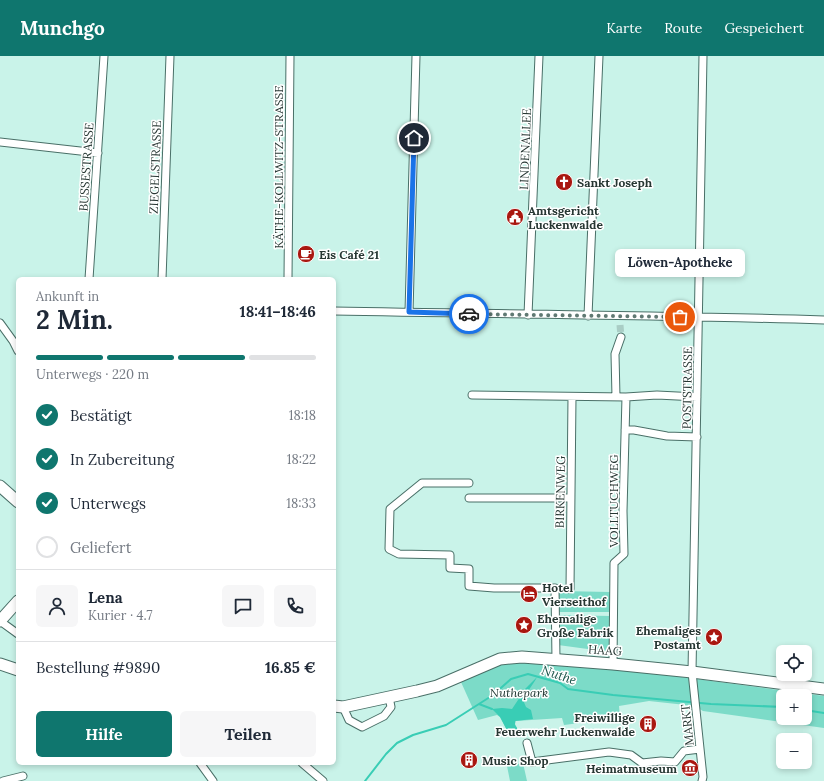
<!DOCTYPE html>
<html lang="de">
<head>
<meta charset="utf-8">
<style>
  body { margin:0; font-family:Lora,serif; background:#f6f6f7; color:#1f2937; height:100vh; display:flex; flex-direction:column; font-size:15px; white-space:nowrap }
  * { box-sizing:border-box; margin:0 }
  p { font-size:13px; color:#747a83 }
  .icon { flex:none; width:22px; height:22px; fill:none; stroke:currentColor; stroke-width:2; stroke-linecap:round; stroke-linejoin:round }
  .map { position:relative; flex:1; overflow:hidden }
  .drawer { position:absolute; left:16px; top:221px; width:320px; height:488px; display:flex; flex-direction:column; background:#fff; border-radius:6px; box-shadow:0 2px 6px #0003 }
  .drawer>* { flex:none }
  .buttons { position:absolute; left:776px; top:589px; display:grid; gap:8px }
  .buttons a { display:grid; place-items:center; width:36px; height:36px; border-radius:6px; background:#fff; box-shadow:0 2px 6px #0003; font-size:20px }
  .pin { position:absolute; display:grid; place-items:center; width:34px; height:34px; color:#fff; margin:-17px; border:2px solid #fff; border-radius:50%; box-shadow:0 1px 4px #0007 }
  .courier { position:absolute; display:grid; place-items:center; width:40px; height:40px; margin:-20px; border:3px solid #1a73e8; border-radius:50%; background:#fff; color:#222; box-shadow:0 1px 5px #0007 }
  .bubble { position:absolute; height:28px; border-radius:6px; background:#fff; box-shadow:0 2px 6px #0003; font-size:13px; font-weight:800; line-height:28px; text-align:center }
  .summary em { font-style:normal; font-weight:800 }
  .summary div { display:flex; flex-direction:column-reverse }
  .summary { display:flex; align-items:center; justify-content:space-between; height:68px; padding:0 20px }
  h1 { font-size:26px; font-weight:800; line-height:30px }
  .bar { display:grid; grid-template-columns:repeat(4,1fr); gap:6px 4px; align-content:center; height:48px; padding:0 20px }
  .bar i { height:5px; border-radius:3px; background:#e0e1e3 }
  .bar .selected { background:#0f766e }
  .bar p { grid-column:span 4 }
  .line { display:flex; align-items:center; gap:10px; padding:0 20px; border-top:1px solid #e0e1e3 }
  .line div { flex:1 }
  .round { display:grid; place-items:center; flex:none; width:42px; height:42px; border-radius:6px; background:#f6f6f7 }
  ol { padding:0 20px; list-style:none }
  li { display:flex; align-items:center; gap:12px; height:44px }
  li p { margin-inline-start:auto }
  li .icon { padding:4px; border-radius:50%; background:#0f766e; color:#fff; stroke-width:4 }
  li:last-child { color:#747a83 }
  li i { width:22px; height:22px; border:2px solid #e0e1e3; border-radius:50% }
  .primary-button { display:flex; gap:8px; margin-top:auto; padding:8px 20px }
  .primary-button a { flex:1; height:46px; border-radius:6px; background:#0f766e; color:#fff; font-size:16px; font-weight:800; line-height:46px; text-align:center }
  .primary-button a+a { background:#f6f6f7; color:#1f2937 }
  header { display:flex; align-items:center; gap:24px; box-sizing:border-box; height:56px; padding:0 20px; background:#0f766e; color:#fff }
  header strong { font-size:19px }
  nav { display:flex; gap:22px; margin-inline-start:auto; font-size:14px }
  .map>svg:first-child { display:block }
  .green { fill:#7cdbc8; fill-rule:evenodd }
  .water { fill:#39cdb5 }
  .lines { fill:none; stroke-linecap:round; stroke-linejoin:round }
  .stream { stroke:#39cdb5; stroke-width:2 }
  .street-tunnel { stroke:#a9cdc5; stroke-width:7; stroke-dasharray:7 3.5; stroke-linecap:butt }
  .street-casing { stroke:#496f67; stroke-width:9 }
  .secondary-casing { stroke:#496f67; stroke-width:13 }
  .street { stroke:#fff; stroke-width:7 }
  .secondary { stroke:#fff; stroke-width:11 }
  .done { stroke:#607973; stroke-width:4; stroke-dasharray:0 7.2 }
  .route { stroke:#1a73e8; stroke-width:5 }
  .labels { text-anchor:middle; dominant-baseline:central; stroke-width:3; stroke-linejoin:round; paint-order:stroke }
  .street-label { font-size:12px; fill:#273733; stroke:#fff }
  .poi-label { font-size:12px; font-weight:bold; fill:#273733; stroke:#fff; text-anchor:start }
  .park-label { font-size:12px; font-style:italic; fill:#1b332e; stroke:#fff }
  .water-label { font-size:13px; font-style:italic; fill:#1b564b; stroke:#fff }
</style>
</head>
<body>
<header>
<strong>Munchgo</strong>
<nav><a>Karte</a><a>Route</a><a>Gespeichert</a></nav>
</header>
<div class="map">
<svg width="824" height="725" viewBox="0 0 824 725">
  <rect width="100%" height="100%" fill="#c9f3e9"/>
  <path class="green" d="M559,535L610,536V556H559Z
    M559,559L610,560V596L558,589Z
    M528,606L614,612L824,640V672L703,655L695,650L649,645L619,650L620,662L564,669L562,662L516,665L515,668L517,672V679L510,680L500,661L497,659L478,664L461,626L503,607ZM783,640H805V662H783Z
    M523,707L527,725H510L507,710Z"/>
  <path class="water" d="M537,621C533,629 527,635 523,644L526,651L531,654L533,663L515,665V669L517,672V679L510,680L500,661L492,653L502,652L512,653L520,641L523,635Z"/>
  <g class="lines">
    <path class="stream" d="M479,648L492,653
      M805,654L824,657
      M365,725L386,698L397,687L413,679L446,669L493,639L511,623L528,618L560,627L568,633L613,639L711,648L783,651"/>
    <path class="street-tunnel" d="M620,269L621,281"/>
    <defs>
      <path id="street" d="M0,86L98,97
        M89,223L104,0
        M162,223L170,0
        M288,223L290,0
        M334,255C497,258 661,259 824,264
        M409,256L416,0
        M528,259L539,0
        M588,260L599,0
        M0,267L13,285L18,295
        M472,339L626,341L657,339L697,341
        M616,341L615,298L621,281
        M625,374H634L667,380L697,381
        M469,427H422L390,453L389,493L399,498L450,499V512L469,513V530L494,532H555L556,604
        M469,442H571
        M570,533L572,341
        M0,565L18,578
        M613,608L614,507L624,498L623,455L626,341
        M343,651L349,664L362,671L384,660L391,651L389,641
        M527,687L532,706L609,696L631,699L642,707L661,705L675,706L684,695L700,693
        M200,707L213,725
        M302,707L323,725
        M3,725L23,720
        M702,725L703,721L692,616L703,0"/>
      <path id="secondary" d="M0,430L18,446
        M0,565L18,545
        M0,608L18,614
        M334,650L343,651L417,635L437,630L500,603L522,601L613,608L692,616L824,633"/>
    </defs>
    <use href="#street" class="street-casing"/>
    <use href="#secondary" class="secondary-casing"/>
    <use href="#street" class="street"/>
    <use href="#secondary" class="secondary"/>
  </g>
  <g class="lines">
    <path class="done" d="M469,258L680,261"/>
    <path class="route" d="M414,82L409,256L469,258"/>
  </g>
  <defs>
    <symbol id="church-disc" viewBox="-11 -11 22 22"><circle r="9.5" fill="#a91710" stroke="#fff"/><path d="M-1.2-6h2.4v3.5h3.3v2.4h-3.3V6h-2.4V-.1h-3.3v-2.4h3.3Z" fill="#fff"/></symbol>
    <symbol id="civic-disc" viewBox="-11 -11 22 22"><circle r="9.5" fill="#a91710" stroke="#fff"/><path d="M-.6-6.5H3V-4.5H.6V-3L4-1V1h2V6H-6V1h2V-1L-.6-3ZM-1.2 2.5V6h2.4V2.5Z" fill="#fff"/></symbol>
    <symbol id="cafe-disc" viewBox="-11 -11 22 22"><circle r="9.5" fill="#a91710" stroke="#fff"/><path d="M-5.5-4.5H6V0H3Q3 3.5 0 3.5H-2.5Q-5.5 3.5-5.5 0ZM3-3.2v2h1.7v-2ZM-6 4.5H4V6H-6Z" fill="#fff"/></symbol>
    <symbol id="hotel-disc" viewBox="-11 -11 22 22"><circle r="9.5" fill="#a91710" stroke="#fff"/><path d="M-6-4.5h1.5V1H6V5H4.5V3h-9V5H-6ZM-4 0a1.8 1.8 0 1 1 3.6 0ZM.5 0V-2.5h3Q6-2.5 6 0Z" fill="#fff"/></symbol>
    <symbol id="sight-disc" viewBox="-11 -11 22 22"><circle r="9.5" fill="#a91710" stroke="#fff"/><path d="M0-6L1.8-2.2L6-1.7L2.9 1.2L3.7 5.4L0 3.3L-3.7 5.4L-2.9 1.2L-6-1.7L-1.8-2.2Z" fill="#fff"/></symbol>
    <symbol id="building-disc" viewBox="-11 -11 22 22"><circle r="9.5" fill="#a91710" stroke="#fff"/><path d="M-4-6H4V6H1V3H-1V6H-4ZM-2.5-4.3h1.7v1.8h-1.7ZM.8-4.3h1.7v1.8H.8ZM-2.5-1h1.7V.8h-1.7ZM.8-1h1.7V.8H.8Z" fill="#fff"/></symbol>
    <symbol id="museum-disc" viewBox="-11 -11 22 22"><circle r="9.5" fill="#a91710" stroke="#fff"/><path d="M0-6L6-3V-2H-6V-3ZM-5-1h2V3h-2ZM-1-1h2V3h-2ZM3-1h2V3H3ZM-6 4H6V6H-6Z" fill="#fff"/></symbol>
  </defs>
  <g fill-rule="evenodd">
    <use href="#church-disc" x="554" y="116" width="20" height="20"/>
    <use href="#civic-disc" x="505" y="151" width="20" height="20"/>
    <use href="#cafe-disc" x="296" y="188" width="20" height="20"/>
    <use href="#hotel-disc" x="519" y="528" width="20" height="20"/>
    <use href="#sight-disc" x="514" y="559" width="20" height="20"/>
    <use href="#sight-disc" x="704" y="571" width="20" height="20"/>
    <use href="#building-disc" x="638" y="658" width="20" height="20"/>
    <use href="#building-disc" x="459" y="694" width="20" height="20"/>
    <use href="#museum-disc" x="680" y="702" width="20" height="20"/>
  </g>
  <g class="labels">
    <g class="street-label">
      <text transform="translate(525 93) rotate(-88)">LINDENALLEE</text>
      <text transform="translate(86 111) rotate(-86)">BUSSESTRASSE</text>
      <text transform="translate(155 111) rotate(-88)">ZIEGELSTRASSE</text>
      <text transform="translate(278 111) rotate(-90)">KÄTHE-KOLLWITZ-STRASSE</text>
      <text transform="translate(687 332) rotate(-89)">POSTSTRASSE</text>
      <text transform="translate(560 436) rotate(-89)">BIRKENWEG</text>
      <text transform="translate(613 445) rotate(-90)">VOLLTUCHWEG</text>
      <text transform="translate(605 594) rotate(4)">HAAG</text>
      <text transform="translate(687 669) rotate(-96)">MARKT</text>
    </g>
    <g class="poi-label">
      <text x="577" y="126">Sankt Joseph</text>
      <text x="528" y="154">Amtsgericht<tspan x="528" dy="14">Luckenwalde</tspan></text>
      <text x="319" y="198">Eis Café 21</text>
      <text x="542" y="531">Hotel<tspan x="542" dy="14">Vierseithof</tspan></text>
      <text x="537" y="562">Ehemalige<tspan x="537" dy="14">Große Fabrik</tspan></text>
      <text x="701" y="574" text-anchor="end">Ehemaliges<tspan x="701" dy="14">Postamt</tspan></text>
      <text x="635" y="661" text-anchor="end">Freiwillige<tspan x="635" dy="14">Feuerwehr Luckenwalde</tspan></text>
      <text x="482" y="704">Music Shop</text>
      <text x="677" y="712" text-anchor="end">Heimatmuseum</text>
    </g>
    <g class="park-label">
      <text x="519" y="636">Nuthepark</text>
    </g>
    <g class="water-label">
      <text transform="translate(559 619) rotate(18)">Nuthe</text>
    </g>
  </g>
</svg>
<div class="buttons">
<a><svg class="icon" aria-label="locate" viewBox="0 0 24 24"><circle cx="12" cy="12" r="6"/><path d="M12 2v4M12 18v4M2 12h4M18 12h4"/></svg></a>
<a>+</a>
<a>−</a>
</div>
<div class="pin" style="left:680px;top:261px;background:#ea580c"><svg class="icon" aria-label="bag" viewBox="0 0 24 24"><path d="M5 8h14l-1 12H6zM9 8a3 3 0 0 1 6 0"/></svg></div>
<div class="pin" style="left:414px;top:82px;background:#1f2937"><svg class="icon" aria-label="home" viewBox="0 0 24 24"><path d="M3 11l9-7 9 7M6 9v11h12V9"/></svg></div>
<div class="courier" style="left:469px;top:258px"><svg class="icon" aria-label="car" viewBox="0 0 24 24"><path d="M5 17H2v-5l4-1 3-4h7l3 4 3 1v5h-3M9 17h6M6 11h13"/><circle cx="7" cy="17" r="2"/><circle cx="17" cy="17" r="2"/></svg></div>
<div class="bubble" style="left:615px;top:193px;width:130px">Löwen-Apotheke</div>
<section class="drawer">
<div class="summary"><div><h1>2 Min.</h1><p>Ankunft in</p></div><em>18:41–18:46</em></div>
<div class="bar"><i class="selected"></i><i class="selected"></i><i class="selected"></i><i></i><p>Unterwegs · 220 m</p></div>
<ol>
<li><svg class="icon" aria-label="check" viewBox="0 0 24 24"><path d="M5 12l5 5 9-10"/></svg>Bestätigt<p>18:18</p></li>
<li><svg class="icon" aria-label="check" viewBox="0 0 24 24"><path d="M5 12l5 5 9-10"/></svg>In Zubereitung<p>18:22</p></li>
<li><svg class="icon" aria-label="check" viewBox="0 0 24 24"><path d="M5 12l5 5 9-10"/></svg>Unterwegs<p>18:33</p></li>
<li><i></i>Geliefert</li>
</ol>
<div class="line" style="height:72px"><a class="round"><svg class="icon" aria-label="person" viewBox="0 0 24 24"><circle cx="12" cy="8" r="4"/><path d="M4 21q1-7 8-7t8 7"/></svg></a><div><b>Lena</b><p>Kurier · 4.7</p></div><a class="round"><svg class="icon" aria-label="chat" viewBox="0 0 24 24"><path d="M4 5h16v11H9l-5 4z"/></svg></a><a class="round"><svg class="icon" aria-label="phone" viewBox="0 0 24 24"><path d="M5 4h4l2 5-3 2q2 4 5 5l2-3 5 2v4C11 20 4 13 5 4z"/></svg></a></div>
<div class="line" style="height:52px"><div>Bestellung #9890</div><b>16.85 €</b></div>
<div class="primary-button"><a>Hilfe</a><a>Teilen</a></div>
</section>
</div>
</body>
</html>
